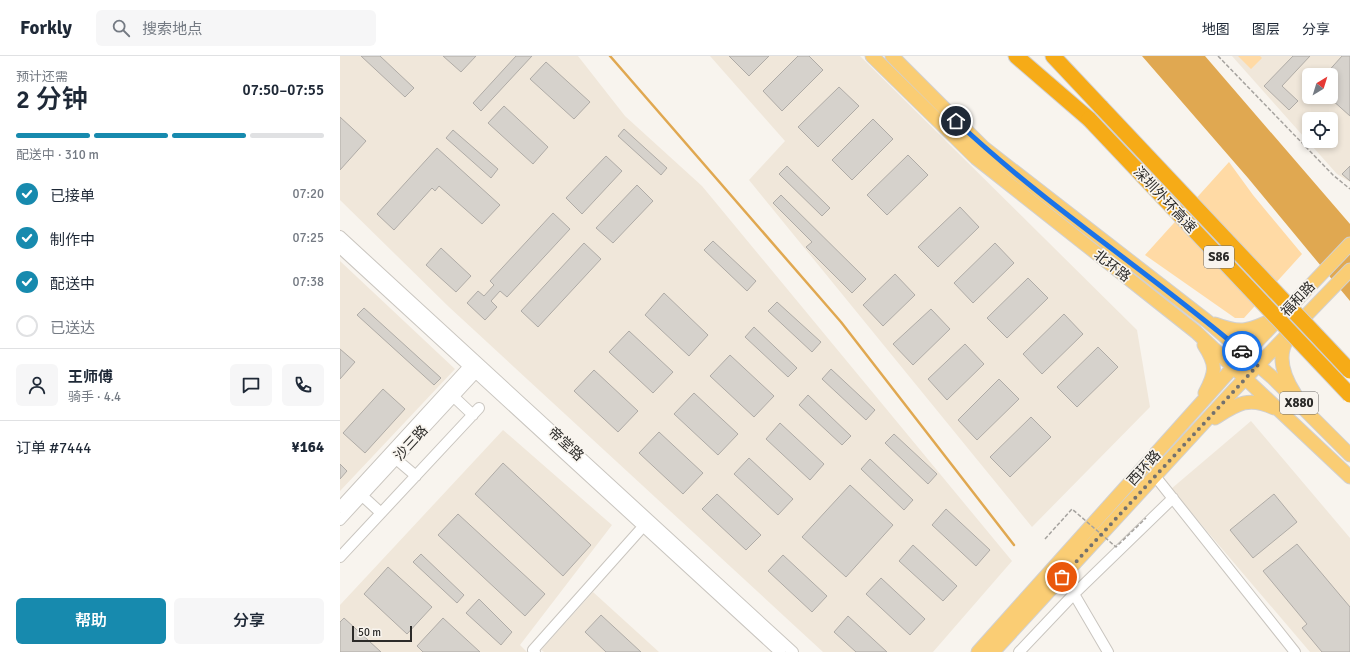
<!DOCTYPE html>
<html lang="zh">
<head>
<meta charset="utf-8">
<style>
  body { margin:0; font-family:Signika,"Noto Sans SC",sans-serif; background:#f6f6f7; color:#1f2937; height:100vh; display:flex; flex-direction:column; font-size:15px; white-space:nowrap }
  * { box-sizing:border-box; margin:0 }
  p { font-size:13px; color:#747a83 }
  .icon { flex:none; width:22px; height:22px; fill:none; stroke:currentColor; stroke-width:2; stroke-linecap:round; stroke-linejoin:round }
  .map { position:relative; flex:1; overflow:hidden }
  .details { display:flex; flex-direction:column; background:#fff; width:340px }
  .details>* { flex:none }
  .needle { width:26px; rotate:38deg }
  .tools { position:absolute; left:962px; top:12px; display:grid; gap:8px }
  .tools a { display:grid; place-items:center; width:36px; height:36px; border-radius:6px; background:#fff; box-shadow:0 2px 6px #0003; font-size:20px }
  .scale { position:absolute; left:12px; bottom:10px; width:60px; box-sizing:border-box; padding-left:4px; border:2px solid #2c2b29; border-top:0; font-size:11px; line-height:14px; white-space:nowrap; color:#2c2b29; -webkit-text-stroke:3px #f8f4ee; paint-order:stroke }
  .pin { position:absolute; display:grid; place-items:center; width:34px; height:34px; color:#fff; margin:-17px; border:2px solid #fff; border-radius:50%; box-shadow:0 1px 4px #0007 }
  .courier { position:absolute; display:grid; place-items:center; width:40px; height:40px; margin:-20px; border:3px solid #1a73e8; border-radius:50%; background:#fff; color:#222; box-shadow:0 1px 5px #0007 }
  .overview em { font-style:normal; font-weight:600 }
  .overview div { display:flex; flex-direction:column-reverse }
  .overview { display:flex; align-items:center; justify-content:space-between; height:68px; padding:0 16px }
  h1 { font-size:26px; font-weight:600; line-height:30px }
  .bar { display:grid; grid-template-columns:repeat(4,1fr); gap:6px 4px; align-content:center; height:48px; padding:0 16px }
  .bar i { height:5px; border-radius:3px; background:#e0e1e3 }
  .bar .current { background:#178aae }
  .bar p { grid-column:span 4 }
  .line { display:flex; align-items:center; gap:10px; padding:0 16px; border-top:1px solid #e0e1e3 }
  .line div { flex:1 }
  .round { display:grid; place-items:center; flex:none; width:42px; height:42px; border-radius:6px; background:#f6f6f7 }
  ol { padding:0 16px; list-style:none }
  li { display:flex; align-items:center; gap:12px; height:44px }
  li p { margin-inline-start:auto }
  li .icon { padding:4px; border-radius:50%; background:#178aae; color:#fff; stroke-width:4 }
  li:last-child { color:#747a83 }
  li i { width:22px; height:22px; border:2px solid #e0e1e3; border-radius:50% }
  .action { display:flex; gap:8px; margin-top:auto; padding:8px 16px }
  .action a { flex:1; height:46px; border-radius:6px; background:#178aae; color:#fff; font-size:16px; font-weight:600; line-height:46px; text-align:center }
  .action a+a { background:#f6f6f7; color:#1f2937 }
  header { display:flex; align-items:center; gap:24px; box-sizing:border-box; height:56px; padding:0 20px; background:#fff; border-bottom:1px solid #e0e1e3 }
  header strong { font-size:19px }
  nav { display:flex; gap:22px; margin-inline-start:auto; font-size:14px }
  .search { width:280px; height:36px; background:#f6f6f7; display:flex; align-items:center; gap:10px; box-sizing:border-box; padding:0 14px; border-radius:6px; color:#747a83; font-size:15px }
  main { display:flex; flex:1; min-height:0 }
  .map>svg:first-child { display:block }
  .built { fill:#f0e7da; fill-rule:evenodd }
  .green { fill:#ffdaa5 }
  .water { fill:#e0a851 }
  .lines { fill:none; stroke-linecap:round; stroke-linejoin:round }
  .stream { stroke:#e0a851; stroke-width:2.5 }
  .building { fill:#d6d2cc; stroke:#afaba6 }
  .minor-casing { stroke:#c9c5bf; stroke-width:12 }
  .major-casing { stroke:#d1d0d0; stroke-width:15 }
  .highway-casing { stroke:#d1d0d0; stroke-width:17 }
  .path { stroke:#a6a39f; stroke-width:1.5; stroke-dasharray:4 2; stroke-linecap:butt }
  .minor { stroke:#fff; stroke-width:10 }
  .major { stroke:#facd74; stroke-width:13 }
  .highway { stroke:#f6ab17; stroke-width:15 }
  .highway-bridge-casing { stroke:#d1d0d0; stroke-width:17; stroke-linecap:butt }
  .path-bridge { stroke:#a6a39f; stroke-width:1.5; stroke-dasharray:4 2; stroke-linecap:butt }
  .highway-bridge { stroke:#f6ab17; stroke-width:15 }
  .done { stroke:#73716e; stroke-width:4; stroke-dasharray:0 7.2 }
  .route { stroke:#1a73e8; stroke-width:5 }
  .labels { text-anchor:middle; dominant-baseline:central; stroke-width:3.5; stroke-linejoin:round; paint-order:stroke }
  .shield { fill:#f8f4ee; stroke:#696764; stroke-width:1 }
  .shield-label { font-size:13px; font-weight:bold; fill:#2c2b29 }
  .street-label { font-size:14px; fill:#2c2b29; stroke:#f8f4ee }
</style>
</head>
<body>
<header>
<strong>Forkly</strong>
<div class="search"><svg class="icon" aria-label="search" viewBox="0 0 24 24"><circle cx="10" cy="10" r="6"/><path d="M15 15l6 6"/></svg>搜索地点</div>
<nav><a>地图</a><a>图层</a><a>分享</a></nav>
</header>
<main>
<section class="details">
<div class="overview"><div><h1>2 分钟</h1><p>预计还需</p></div><em>07:50–07:55</em></div>
<div class="bar"><i class="current"></i><i class="current"></i><i class="current"></i><i></i><p>配送中 · 310 m</p></div>
<ol>
<li><svg class="icon" aria-label="check" viewBox="0 0 24 24"><path d="M5 12l5 5 9-10"/></svg>已接单<p>07:20</p></li>
<li><svg class="icon" aria-label="check" viewBox="0 0 24 24"><path d="M5 12l5 5 9-10"/></svg>制作中<p>07:25</p></li>
<li><svg class="icon" aria-label="check" viewBox="0 0 24 24"><path d="M5 12l5 5 9-10"/></svg>配送中<p>07:38</p></li>
<li><i></i>已送达</li>
</ol>
<div class="line" style="height:72px"><a class="round"><svg class="icon" aria-label="person" viewBox="0 0 24 24"><circle cx="12" cy="8" r="4"/><path d="M4 21q1-7 8-7t8 7"/></svg></a><div><b>王师傅</b><p>骑手 · 4.4</p></div><a class="round"><svg class="icon" aria-label="chat" viewBox="0 0 24 24"><path d="M4 5h16v11H9l-5 4z"/></svg></a><a class="round"><svg class="icon" aria-label="phone" viewBox="0 0 24 24"><path d="M5 4h4l2 5-3 2q2 4 5 5l2-3 5 2v4C11 20 4 13 5 4z"/></svg></a></div>
<div class="line" style="height:52px"><div>订单 #7444</div><b>¥164</b></div>
<div class="action"><a>帮助</a><a>分享</a></div>
</section>
<div class="map">
<svg width="1010" height="596" viewBox="0 0 1010 596">
  <rect width="100%" height="100%" fill="#f8f4ee"/>
  <path class="built" d="M0,0H238L285,60L362,130L672,505L593,596H483L109,251L0,144Z
    M370,0H520L797,274L810,351L692,471L409,124L445,85Z
    M892,0H1010V126L997,118ZM969,19H991V41H969ZM969,63H991V85H969Z
    M0,205L115,313L0,435Z
    M911,365L1010,482V596H970L831,433Z
    M163,374L272,469L180,589L187,596H0V549Z
    M253,536L319,596H204L201,594Z"/>
  <path class="green" d="M898,0H920L922,2L911,13Z
    M889,106L913,139L962,198L904,262H895L805,199Z"/>
  <path class="water" d="M802,0H865L1010,168V245L908,122Z"/>
  <g class="lines">
    <path class="stream" d="M270,0L501,266L674,489"/>
  </g>
  <path class="building" d="M21,0H40L74,32L65,41Z
    M103,0H136L121,16Z
    M176,0H192L141,55L133,47Z
    M389,0H429L409,20Z
    M458,0H469L483,14L442,55L423,35Z
    M953,0H970L942,30L958,45L949,54L924,30Z
    M1002,0H1010V60L991,43V19H985Z
    M206,6L250,46L234,63L190,23Z
    M499,31L519,50L478,91L458,71Z
    M164,50L208,91L193,108L148,67Z
    M0,61L26,85L0,114Z
    M533,63L553,83L512,124L492,104Z
    M284,73L327,112L321,119L278,80Z
    M113,74L158,113L151,122L106,82Z
    M97,92L160,149L142,168L99,130L95,135L92,132L54,174L37,158Z
    M568,99L588,119L547,159L527,139Z
    M266,100L282,115L242,158L226,142Z
    M447,110L490,152L482,160L439,118Z
    M1010,110V125L1002,118Z
    M297,129L313,145L273,187L256,172Z
    M441,139L526,223L512,237L466,191L472,186L433,147Z
    M620,151L639,171L598,211L578,191Z
    M213,157L230,173L167,241L160,235L151,245L157,251L145,264L127,247L138,235L144,240L154,229L150,225Z
    M373,185L416,225L407,235L364,194Z
    M244,187L261,203L198,271L181,255Z
    M655,187L674,207L633,247L614,227Z
    M101,192L131,220L116,236L86,209Z
    M555,218L575,239L543,270L523,249Z
    M688,222L708,242L667,282L647,262Z
    M324,237L368,279L349,300L305,259Z
    M437,246L481,286L472,296L428,255Z
    M24,252L101,322L94,329L17,259Z
    M591,253L610,273L573,309L553,288Z
    M724,258L743,278L702,318L683,298Z
    M414,271L457,312L448,321L405,281Z
    M289,275L333,316L313,337L269,296Z
    M625,288L644,308L607,344L588,323Z
    M758,291L778,311L737,351L717,331Z
    M0,293L15,306L0,323Z
    M390,299L434,340L414,361L370,320Z
    M491,313L535,354L526,364L482,323Z
    M254,314L298,355L278,376L234,335Z
    M659,323L679,343L637,384L618,364Z
    M43,333L65,353L25,397L3,377Z
    M354,337L398,378L378,399L334,358Z
    M468,339L511,380L502,389L459,349Z
    M691,361L711,381L670,421L650,401Z
    M440,367L484,408L470,424L426,383Z
    M319,376L363,417L343,438L299,397Z
    M554,378L597,418L588,428L545,387Z
    M409,402L453,443L438,459L394,418Z
    M530,403L573,444L564,454L521,413Z
    M163,407L251,489L223,520L135,438Z
    M0,408L7,415L0,423Z
    M510,429L553,469L506,521L462,481Z
    M377,438L421,479L406,494L362,453Z
    M934,438L957,466L913,502L890,474Z
    M606,453L650,494L636,510L592,469Z
    M118,458L205,538L185,560L98,479Z
    M957,488L1010,551V596H982L962,572L967,568L923,515Z
    M573,489L617,530L603,545L559,505Z
    M81,498L124,539L117,547L73,506Z
    M443,499L487,540L472,556L428,515Z
    M48,511L92,551L67,578L24,538Z
    M541,522L585,563L570,579L526,538Z
    M139,543L172,576L161,589L126,557Z
    M261,559L301,596H266L245,576Z
    M508,560L547,596H516L494,576Z
    M4,562L41,596H0V566Z
    M103,562L140,596H83L77,590Z"/>
  <g class="lines">
    <defs>
      <path id="minor" d="M0,180L453,596
        M0,192L440,596
        M114,341L133,359
        M56,403L76,420
        M815,420L955,596
        M17,435L41,457
        M0,451L132,307
        M0,464L140,312
        M0,501L139,352
        M722,521L734,538L768,596
        M195,596L193,594L308,465
        M679,596L734,538L833,442"/>
      <path id="major" d="M532,0L636,102L856,276L1010,421
        M552,0L644,92L867,265L932,321L1010,399
        M875,268C901,278 909,275 934,263
        M948,282C936,300 944,321 955,338
        M864,289C877,309 876,316 865,337
        M875,362C897,348 908,340 934,352
        M638,596L905,298L1010,188
        M653,596L894,334L1010,214"/>
      <path id="highway" d="M676,0L749,63
        M713,0L761,51"/>
    </defs>
    <use href="#minor" class="minor-casing"/>
    <use href="#major" class="major-casing"/>
    <use href="#highway" class="highway-casing"/>
    <path class="path" d="M878,0L993,119L1010,133"/>
    <use href="#minor" class="minor"/>
    <use href="#major" class="major"/>
    <use href="#highway" class="highway"/>
    <defs>
      <path id="highway-bridge" d="M761,51L1010,315
        M749,63L1010,339"/>
    </defs>
    <use href="#highway-bridge" class="highway-bridge-casing"/>
    <path class="path-bridge" d="M705,483L732,453L776,491L806,462"/>
    <use href="#highway-bridge" class="highway-bridge"/>
  </g>
  <g class="lines">
    <path class="done" d="M722,521L918,309L902,295"/>
    <path class="route" d="M616,65C705,149 809,216 902,295"/>
  </g>
  <g class="labels">
    <g class="shield">
      <rect x="864" y="190" width="30" height="22" rx="3"/>
      <rect x="940" y="336" width="38" height="22" rx="3"/>
    </g>
    <g class="shield-label">
      <text x="879" y="201">S86</text>
      <text x="959" y="347">X880</text>
    </g>
    <g class="street-label">
      <text transform="translate(825 144) rotate(47)">深圳外环高速</text>
      <text transform="translate(772 210) rotate(38)">北环路</text>
      <text transform="translate(958 243) rotate(-46)">福和路</text>
      <text transform="translate(71 387) rotate(-47)">沙三路</text>
      <text transform="translate(226 388) rotate(43)">帝堂路</text>
      <text transform="translate(804 412) rotate(-48)">西环路</text>
    </g>
  </g>
</svg>
<div class="tools">
<a><svg class="needle" viewBox="-14 -14 28 28"><path d="M0-13l5 13h-10z" fill="#e53935"/><path d="M0 13l5-13h-10z" fill="#747a83"/></svg></a>
<a><svg class="icon" aria-label="locate" viewBox="0 0 24 24"><circle cx="12" cy="12" r="6"/><path d="M12 2v4M12 18v4M2 12h4M18 12h4"/></svg></a>
</div>
<div class="scale">50 m</div>
<div class="pin" style="left:722px;top:521px;background:#ea580c"><svg class="icon" aria-label="bag" viewBox="0 0 24 24"><path d="M5 8h14l-1 12H6zM9 8a3 3 0 0 1 6 0"/></svg></div>
<div class="pin" style="left:616px;top:65px;background:#1f2937"><svg class="icon" aria-label="home" viewBox="0 0 24 24"><path d="M3 11l9-7 9 7M6 9v11h12V9"/></svg></div>
<div class="courier" style="left:902px;top:295px"><svg class="icon" aria-label="car" viewBox="0 0 24 24"><path d="M5 17H2v-5l4-1 3-4h7l3 4 3 1v5h-3M9 17h6M6 11h13"/><circle cx="7" cy="17" r="2"/><circle cx="17" cy="17" r="2"/></svg></div>
</div>
</main>
</body>
</html>
